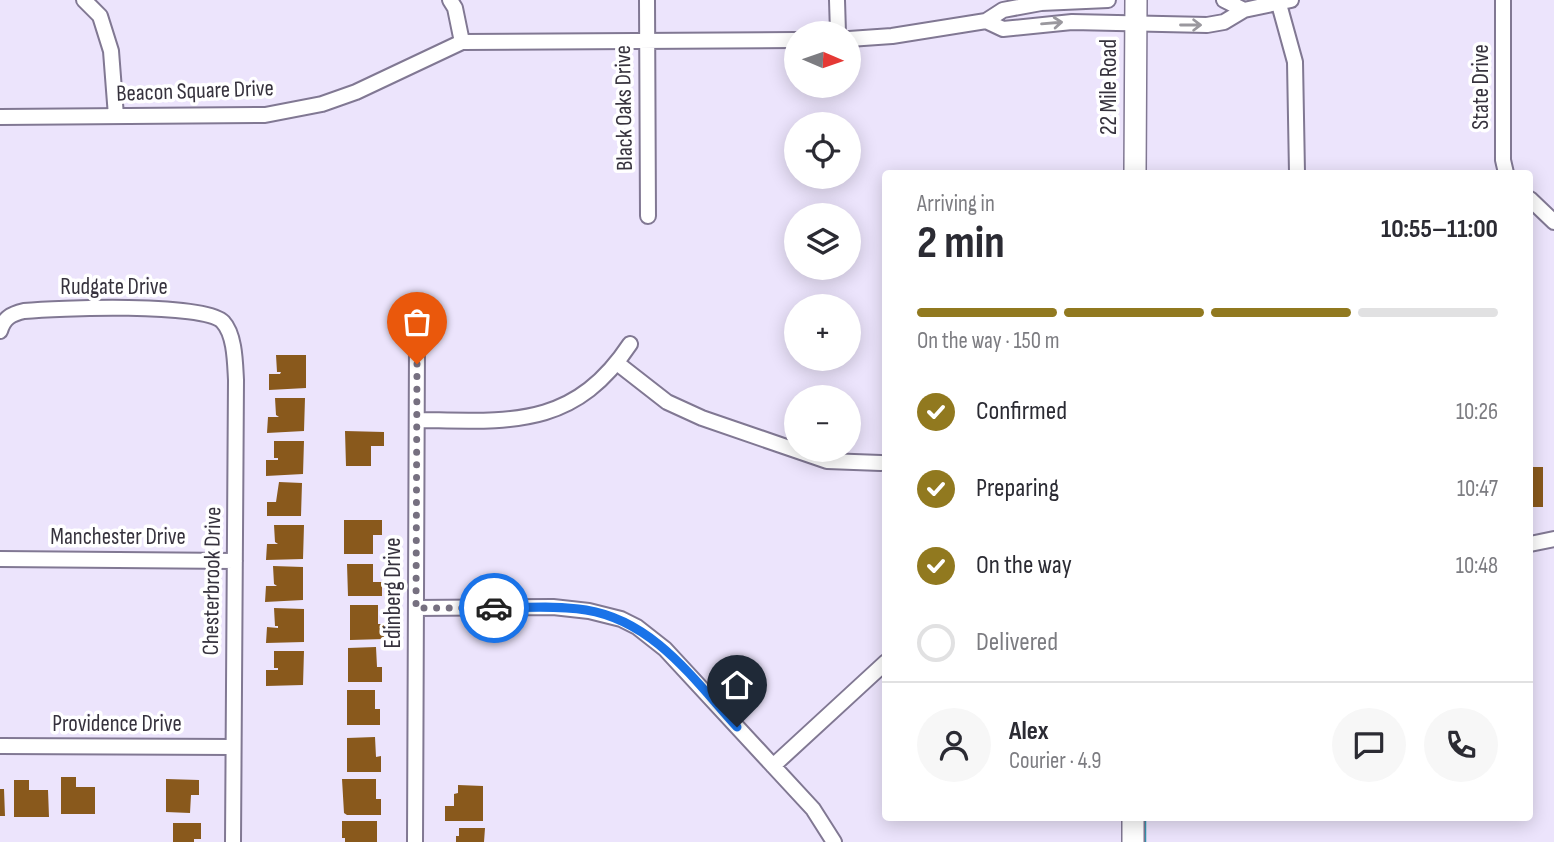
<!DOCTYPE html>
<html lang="en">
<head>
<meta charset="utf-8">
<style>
  body { margin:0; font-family:"Sofia Sans Condensed",sans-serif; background:#f7f7f7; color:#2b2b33; height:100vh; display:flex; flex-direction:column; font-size:26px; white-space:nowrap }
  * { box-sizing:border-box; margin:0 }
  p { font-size:23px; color:#7c7c81 }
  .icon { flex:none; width:38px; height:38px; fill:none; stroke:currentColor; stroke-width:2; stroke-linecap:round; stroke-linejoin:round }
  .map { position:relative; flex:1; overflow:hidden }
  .side { position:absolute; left:882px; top:170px; width:651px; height:651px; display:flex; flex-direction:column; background:#fff; border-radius:7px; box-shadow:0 4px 18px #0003 }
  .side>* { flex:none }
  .needle { width:46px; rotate:92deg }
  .fabs { position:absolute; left:784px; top:21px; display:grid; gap:14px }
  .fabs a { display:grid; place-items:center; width:77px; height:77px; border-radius:50%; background:#fff; box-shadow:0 4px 18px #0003; font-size:35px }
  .pin { position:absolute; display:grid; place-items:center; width:60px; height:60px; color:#fff; margin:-72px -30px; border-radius:50% 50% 50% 0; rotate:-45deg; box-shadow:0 0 7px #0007 }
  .pin .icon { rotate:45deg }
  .courier { position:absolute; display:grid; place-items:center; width:70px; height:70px; margin:-35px; border:5px solid #1a73e8; border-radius:50%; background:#fff; color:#222; box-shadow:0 2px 9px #0007 }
  .headline em { font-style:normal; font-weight:700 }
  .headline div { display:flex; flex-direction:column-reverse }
  .headline { display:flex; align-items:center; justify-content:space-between; height:119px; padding:0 35px }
  h1 { font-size:46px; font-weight:700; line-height:52px }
  .bar { display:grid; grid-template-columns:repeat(4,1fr); gap:10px 7px; align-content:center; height:84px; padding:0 35px }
  .bar i { height:9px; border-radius:5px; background:#e1e1e2 }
  .bar .current { background:#91791f }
  .bar p { grid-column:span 4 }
  .line { display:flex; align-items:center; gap:18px; padding:0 35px; border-top:2px solid #e1e1e2 }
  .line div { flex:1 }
  .round { display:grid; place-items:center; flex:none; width:74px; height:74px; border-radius:37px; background:#f7f7f7 }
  ol { padding:0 35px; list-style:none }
  li { display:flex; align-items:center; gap:21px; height:77px }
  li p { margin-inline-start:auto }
  li .icon { padding:7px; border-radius:50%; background:#91791f; color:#fff; stroke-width:4 }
  li:last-child { color:#7c7c81 }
  li i { width:38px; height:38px; border:4px solid #e1e1e2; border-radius:50% }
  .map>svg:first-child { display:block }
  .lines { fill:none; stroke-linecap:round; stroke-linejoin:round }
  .stream { stroke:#3395ad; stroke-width:4.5 }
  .building { fill:#89591c }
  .street-casing { stroke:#817893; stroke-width:18 }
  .secondary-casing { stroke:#817893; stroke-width:24 }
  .street { stroke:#fff; stroke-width:14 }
  .secondary { stroke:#fff; stroke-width:21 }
  .oneway { stroke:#9a989e }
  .done { stroke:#767080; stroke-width:7; stroke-dasharray:0 12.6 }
  .route { stroke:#1a73e8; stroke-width:9 }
  .labels { text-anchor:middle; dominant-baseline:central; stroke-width:7; stroke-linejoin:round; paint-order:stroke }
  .street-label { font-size:23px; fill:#36323d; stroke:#fff }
</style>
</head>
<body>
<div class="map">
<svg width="1554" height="842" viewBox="0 0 1554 842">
  <rect width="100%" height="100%" fill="#ece4fc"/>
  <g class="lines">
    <path class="stream" d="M1144,842V817"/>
  </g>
  <path class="building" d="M276,355H306V388L269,390V374H280L281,372H277Z
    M275,398H305L304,431L267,433L268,417H279L276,415Z
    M345,431L384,432V446H371V466H346Z
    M274,441H304L303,474L266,476V460H278V458H274Z
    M1530,467H1543V507H1530Z
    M279,482L302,483L301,516H267V502H276Z
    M344,520H382V535H373V554H344Z
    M274,525H304L303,559L266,560L267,544H278L275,542Z
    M347,564H373V582H382V596H348Z
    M273,566L303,567V600L265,602L266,586H277L274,584Z
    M350,605H378V624H384V639L350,640Z
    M274,608L304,609V642L266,643L267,627L278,628V626H275Z
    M376,647L377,667H382V682H348V648Z
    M274,651H304L303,685L266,686V670H278V668H274Z
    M347,690H375V709H380V725H347Z
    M375,737L376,757L381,756V772H347V738Z
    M61,777H76V787H95V814H61Z
    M166,779L199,780V795H191L190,813L166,812Z
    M342,779H376V799H381V815H347L344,813Z
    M14,780H29V790H48L49,817H14Z
    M458,785L483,786V821H445V806H454V794L458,793Z
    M0,789H4L5,816H0Z
    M342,821H377V842H345V838H342Z
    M173,823H201V839H194V842H173Z
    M459,828H485L484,842H456V836H459Z"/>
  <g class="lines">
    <defs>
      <path id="street" d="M84,0L100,16L111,51L116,116
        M450,0L455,8L462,42
        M647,0L648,216
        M837,0L838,33
        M1224,0L1244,10
        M1503,0V160L1506,173
        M1279,4L1295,62L1297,173
        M986,21L1003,29L1072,22L1207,25L1224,22L1244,10L1291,0
        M849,39L892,36L986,21L1003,10L1041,3L1108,0
        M0,117L265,115L322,104L356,92L462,42L796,40
        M1530,199L1554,222
        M0,331C4,318 11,314 24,311C55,308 205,302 223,322C235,335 235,363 236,380L233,842
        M617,363L667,402L702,418L827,461L881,463
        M417,420C508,421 573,430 630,344
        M1530,544L1554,539
        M0,559L235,561
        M416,608L553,607L589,611L621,619L637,627L665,649L813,809L834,842
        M0,746L233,747
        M773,766L886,662
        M415,842L417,344"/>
      <path id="secondary" d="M1135,173L1136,0
        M1133,842V817"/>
    </defs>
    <use href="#street" class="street-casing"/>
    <use href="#secondary" class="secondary-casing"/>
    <use href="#street" class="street"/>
    <use href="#secondary" class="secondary"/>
  </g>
  <defs><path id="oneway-shaft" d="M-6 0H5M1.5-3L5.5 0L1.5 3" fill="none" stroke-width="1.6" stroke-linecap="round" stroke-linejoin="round" transform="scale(1.75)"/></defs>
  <g class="oneway">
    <use href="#oneway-shaft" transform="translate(1052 23) rotate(-5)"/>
    <use href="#oneway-shaft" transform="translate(1191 25)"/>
  </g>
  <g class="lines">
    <path class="done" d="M417,364L416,608H494"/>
    <path class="route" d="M494,608C524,608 556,605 586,610C654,621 694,680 737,727"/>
  </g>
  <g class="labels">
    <g class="street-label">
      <text transform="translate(1109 87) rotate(-90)">22 Mile Road</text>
      <text transform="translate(1481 87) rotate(-90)">State Drive</text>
      <text transform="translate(195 91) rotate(-2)">Beacon Square Drive</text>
      <text transform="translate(624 108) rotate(-91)">Black Oaks Drive</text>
      <text x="114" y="287">Rudgate Drive</text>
      <text x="118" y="537">Manchester Drive</text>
      <text transform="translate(212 581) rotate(-89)">Chesterbrook Drive</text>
      <text transform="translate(393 593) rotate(-90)">Edinberg Drive</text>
      <text x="117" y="724">Providence Drive</text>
    </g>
  </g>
</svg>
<div class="fabs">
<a><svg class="needle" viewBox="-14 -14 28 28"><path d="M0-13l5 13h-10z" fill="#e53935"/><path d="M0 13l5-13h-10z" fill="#7c7c81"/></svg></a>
<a><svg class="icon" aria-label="locate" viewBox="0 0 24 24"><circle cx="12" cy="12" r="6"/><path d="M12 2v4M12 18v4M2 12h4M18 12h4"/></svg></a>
<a><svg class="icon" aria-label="layers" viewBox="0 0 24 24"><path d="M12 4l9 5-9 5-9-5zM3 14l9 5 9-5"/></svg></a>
<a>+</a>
<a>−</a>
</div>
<div class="pin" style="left:417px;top:364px;background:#ea580c"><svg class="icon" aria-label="bag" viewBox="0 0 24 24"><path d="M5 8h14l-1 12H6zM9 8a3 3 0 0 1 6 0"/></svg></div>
<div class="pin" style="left:737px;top:727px;background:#1f2937"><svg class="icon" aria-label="home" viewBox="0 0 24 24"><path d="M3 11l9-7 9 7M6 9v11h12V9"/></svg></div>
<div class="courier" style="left:494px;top:608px"><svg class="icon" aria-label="car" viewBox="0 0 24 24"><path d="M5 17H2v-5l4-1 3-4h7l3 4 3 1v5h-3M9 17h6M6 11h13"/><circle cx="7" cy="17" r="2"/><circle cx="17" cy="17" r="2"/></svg></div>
<section class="side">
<div class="headline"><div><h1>2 min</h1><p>Arriving in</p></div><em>10:55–11:00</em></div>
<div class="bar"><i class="current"></i><i class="current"></i><i class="current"></i><i></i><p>On the way · 150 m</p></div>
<ol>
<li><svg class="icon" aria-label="check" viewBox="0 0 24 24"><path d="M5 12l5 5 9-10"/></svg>Confirmed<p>10:26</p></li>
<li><svg class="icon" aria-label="check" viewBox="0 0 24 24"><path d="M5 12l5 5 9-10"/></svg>Preparing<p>10:47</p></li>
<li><svg class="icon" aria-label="check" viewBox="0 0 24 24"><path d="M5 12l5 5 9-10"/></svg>On the way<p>10:48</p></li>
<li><i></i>Delivered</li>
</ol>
<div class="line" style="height:126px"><a class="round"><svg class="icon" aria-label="person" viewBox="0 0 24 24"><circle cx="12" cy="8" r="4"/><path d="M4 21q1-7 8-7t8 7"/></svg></a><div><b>Alex</b><p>Courier · 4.9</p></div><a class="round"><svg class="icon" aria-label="chat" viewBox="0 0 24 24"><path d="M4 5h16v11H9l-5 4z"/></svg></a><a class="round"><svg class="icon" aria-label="phone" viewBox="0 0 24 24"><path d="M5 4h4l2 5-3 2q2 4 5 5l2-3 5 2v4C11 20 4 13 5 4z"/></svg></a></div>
</section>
</div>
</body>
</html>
